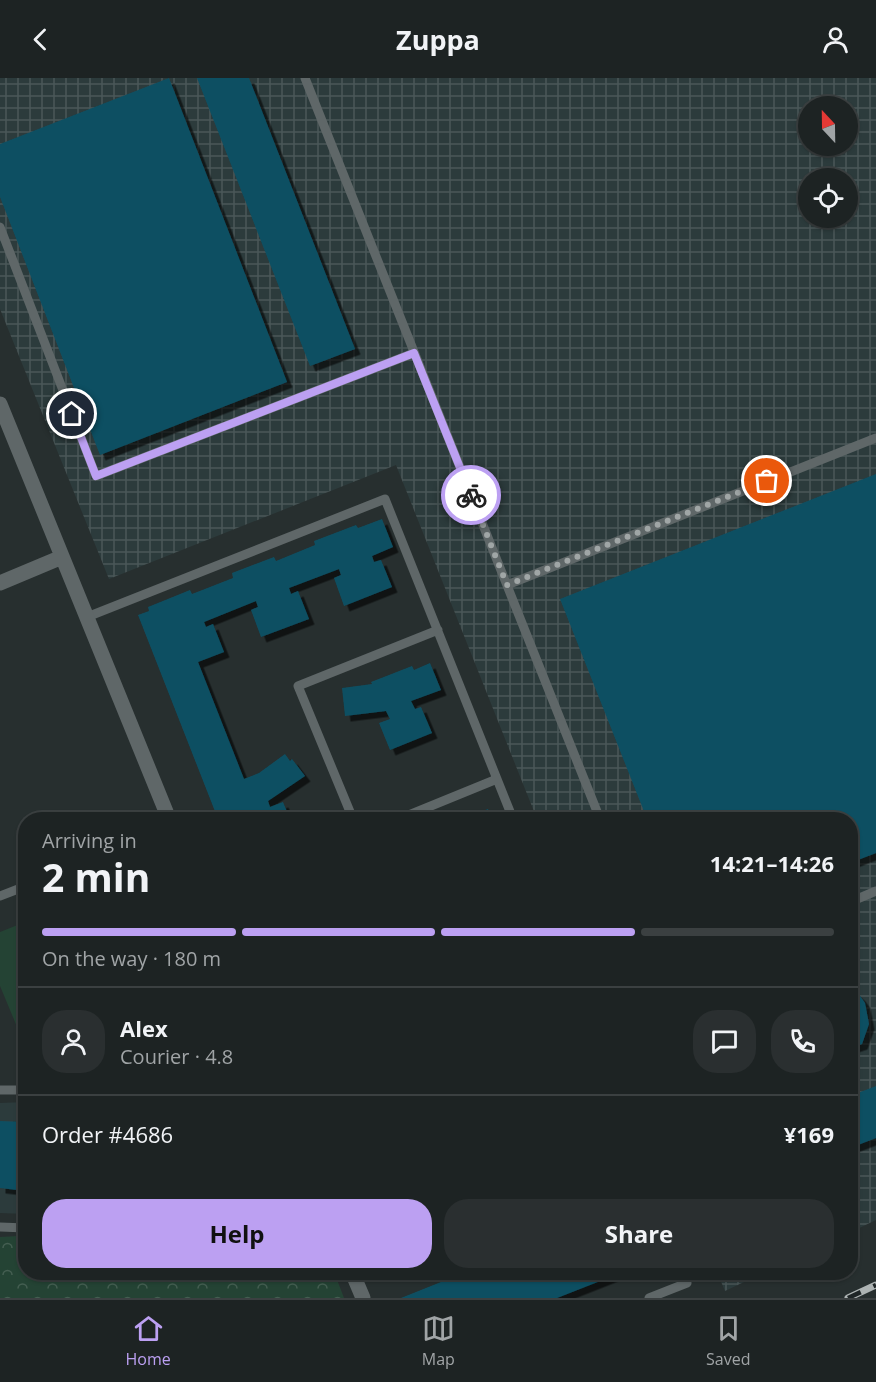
<!DOCTYPE html>
<html lang="en">
<head>
<meta charset="utf-8">
<style>
  body { margin:0; font-family:"Open Sans",sans-serif; background:#2a2f30; color:#f1f3f6; height:100vh; display:flex; flex-direction:column; font-size:22px; white-space:nowrap }
  * { box-sizing:border-box; margin:0 }
  p { font-size:20px; color:#a0a4a6 }
  .icon { flex:none; width:33px; height:33px; fill:none; stroke:currentColor; stroke-width:2; stroke-linecap:round; stroke-linejoin:round }
  .map { position:relative; flex:1; overflow:hidden }
  .sheet { position:absolute; left:18px; top:734px; width:840px; height:468px; display:flex; flex-direction:column; background:#1d2323; border-radius:24px; box-shadow:0 2px 4px #0004,0 0 0 2px #3b4041 }
  .sheet>* { flex:none }
  .needle { width:39px; rotate:338deg }
  .fabs { position:absolute; left:798px; top:18px; display:grid; gap:12px }
  .fabs a { display:grid; place-items:center; width:60px; height:60px; border-radius:50%; background:#1d2323; box-shadow:0 2px 4px #0004,0 0 0 2px #3b4041; font-size:30px }
  .pin { position:absolute; display:grid; place-items:center; width:51px; height:51px; color:#fff; margin:-26px; border:3px solid #fff; border-radius:50%; box-shadow:0 2px 6px #0007 }
  .courier { position:absolute; display:grid; place-items:center; width:60px; height:60px; margin:-30px; border:4px solid #bca0f2; border-radius:50%; background:#fff; color:#222; box-shadow:0 2px 8px #0007 }
  .overview em { font-style:normal; font-weight:700 }
  .overview div { display:flex; flex-direction:column-reverse }
  .overview { display:flex; align-items:center; justify-content:space-between; height:102px; padding:0 24px }
  h1 { font-size:39px; font-weight:700; line-height:45px }
  .bar { display:grid; grid-template-columns:repeat(4,1fr); gap:9px 6px; align-content:center; height:72px; padding:0 24px }
  .bar i { height:8px; border-radius:4px; background:#3b4041 }
  .bar .current { background:#bca0f2 }
  .bar p { grid-column:span 4 }
  .line { display:flex; align-items:center; gap:15px; padding:0 24px; border-top:2px solid #3b4041 }
  .line div { flex:1 }
  .round { display:grid; place-items:center; flex:none; width:63px; height:63px; border-radius:24px; background:#2a2f30 }
  .cta { display:flex; gap:12px; margin-top:auto; padding:12px 24px }
  .cta a { flex:1; height:69px; border-radius:24px; background:#bca0f2; color:#111; font-size:24px; font-weight:700; line-height:69px; text-align:center }
  .cta a+a { background:#2a2f30; color:#f1f3f6 }
  header { display:flex; justify-content:space-between; align-items:center; height:78px; padding:0 24px; background:#1d2323; font-size:27px; font-weight:700 }
  .tab-bar { display:flex; justify-content:space-around; align-items:center; height:84px; border-top:2px solid #3b4041; background:#1d2323; font-size:16px; color:#a0a4a6 }
  .tab-bar a { display:grid; justify-items:center; gap:3px }
  .tab-bar .current { color:#bca0f2 }
  .map>svg:first-child { display:block }
  .built { fill:#2c3b3c }
  .industrial { fill:url(#industrial-grid); fill-rule:evenodd }
  .park { fill:url(#park-crowns) }
  .pitch { fill:#244334 }
  .building { fill:#0e4f62; filter:url(#shadow) }
  .lines { fill:none; stroke-linecap:round; stroke-linejoin:round }
  .lane { stroke:#5f6768; stroke-width:9 }
  .street { stroke:#5f6768; stroke-width:15 }
  .rail-casing { stroke:#adb3b3; stroke-width:7 }
  .rail { stroke:#1e2526; stroke-width:4.5; stroke-dasharray:14; stroke-linecap:butt }
  .done { stroke:#a0a6a6; stroke-width:6; stroke-dasharray:0 10.8 }
  .route { stroke:#bca0f2; stroke-width:8 }
</style>
</head>
<body>
<header><svg class="icon" aria-label="back" viewBox="0 0 24 24"><path d="M15 5l-7 7 7 7"/></svg>Zuppa<svg class="icon" aria-label="person" viewBox="0 0 24 24"><circle cx="12" cy="8" r="4"/><path d="M4 21q1-7 8-7t8 7"/></svg></header>
<div class="map">
<svg width="876" height="1220" viewBox="0 0 876 1220">
  <defs>
    <pattern id="industrial-grid" width="8" height="8" patternUnits="userSpaceOnUse" patternTransform="scale(1.5)"><rect width="8" height="8" fill="#2c3b3c"/><path d="M0 4h8M4 0v8" fill="none" stroke="#4a5758"/></pattern>
    <pattern id="park-crowns" width="20" height="18" patternUnits="userSpaceOnUse" patternTransform="scale(1.5)"><rect width="20" height="18" fill="#244334"/><path d="M2 6a3 3 0 1 1 6 0M12 15a3 3 0 1 1 6 0" fill="none" stroke="#445e51"/></pattern>
    <filter id="shadow"><feDropShadow dx="5.5" dy="5.5" stdDeviation="0" flood-color="#0009"/></filter>
  </defs>
  <rect width="100%" height="100%" fill="#272f2f"/>
  <path class="built" d="M25,1024V1136L0,1135V1025Z"/>
  <path class="industrial" d="M0,0H876V1142L851,1154L850,741H537L396,387L109,501L0,231ZM808,28H848V68H808ZM808,100H848V140H808Z
    M717,1194H765L725,1213Z"/>
  <path class="park" d="M20,1158L25,1160L26,1194H334L344,1220H0V1159Z"/>
  <path class="pitch" d="M25,844L26,968H25L0,908V854Z"/>
  <path class="building" d="M169,0L287,304L100,377L0,119V66Z
    M197,0H249L355,271L310,288Z
    M876,396V775L850,785V741H647L560,521Z
    M382,441L393,469L372,478L374,484L381,482L392,509L344,528L334,500L341,497L339,491L289,510L291,516L298,513L309,541L261,559L251,532L258,529L256,523L204,544L206,549L213,546L224,574L198,584L244,701L259,695L285,676L290,683L292,681L305,698L268,723L270,729L283,724L290,741H218L138,537L149,533L148,529L190,512L192,516L233,500L232,495L274,479L276,483L315,467L314,463L356,447L358,450Z
    M430,585L441,612L411,623L415,631L421,629L432,655L390,672L379,645L390,641L386,633L345,638L342,610L372,606L371,604L412,588L414,592Z
    M488,731L492,741H451L470,733L472,737Z
    M850,909L860,918L865,925L869,946L862,966L850,970Z
    M876,1008V1060L850,1070V1018Z
    M0,1043L26,1044V1113L0,1110Z
    M466,1194H623L557,1220H401Z"/>
  <g class="lines">
    <path class="lane" d="M305,0L600,741
      M0,149L96,398L414,275
      M507,507L876,360
      M87,539L385,421L513,741
      M353,741L298,608L438,552
      M399,741L497,701
      M0,818L26,808
      M850,824L876,813
      M0,1012H26
      M0,1149L26,1150
      M355,1202L376,1194
      M649,1220L687,1205"/>
    <path class="street" d="M0,326L169,741
      M0,505L62,479
      M352,1194L363,1220"/>
    <defs>
      <path id="rail" d="M848,1220L876,1207"/>
    </defs>
    <use href="#rail" class="rail-casing"/>
    <use href="#rail" class="rail"/>
  </g>
  <g class="lines">
    <path class="done" d="M471,417L507,507L767,403"/>
    <path class="route" d="M72,336L96,398L414,275L471,417"/>
  </g>
</svg>
<div class="fabs">
<a><svg class="needle" viewBox="-14 -14 28 28"><path d="M0-13l5 13h-10z" fill="#e53935"/><path d="M0 13l5-13h-10z" fill="#a0a4a6"/></svg></a>
<a><svg class="icon" aria-label="locate" viewBox="0 0 24 24"><circle cx="12" cy="12" r="6"/><path d="M12 2v4M12 18v4M2 12h4M18 12h4"/></svg></a>
</div>
<div class="pin" style="left:767px;top:403px;background:#ea580c"><svg class="icon" aria-label="bag" viewBox="0 0 24 24"><path d="M5 8h14l-1 12H6zM9 8a3 3 0 0 1 6 0"/></svg></div>
<div class="pin" style="left:72px;top:336px;background:#1f2937"><svg class="icon" aria-label="home" viewBox="0 0 24 24"><path d="M3 11l9-7 9 7M6 9v11h12V9"/></svg></div>
<div class="courier" style="left:471px;top:417px"><svg class="icon" aria-label="bike" viewBox="0 0 24 24"><circle cx="6" cy="16" r="4"/><circle cx="18" cy="16" r="4"/><path d="M6 16l4-8h5l3 8M10 8l3 8H6M13 5h3"/></svg></div>
<section class="sheet">
<div class="overview"><div><h1>2 min</h1><p>Arriving in</p></div><em>14:21–14:26</em></div>
<div class="bar"><i class="current"></i><i class="current"></i><i class="current"></i><i></i><p>On the way · 180 m</p></div>
<div class="line" style="height:108px"><a class="round"><svg class="icon" aria-label="person" viewBox="0 0 24 24"><circle cx="12" cy="8" r="4"/><path d="M4 21q1-7 8-7t8 7"/></svg></a><div><b>Alex</b><p>Courier · 4.8</p></div><a class="round"><svg class="icon" aria-label="chat" viewBox="0 0 24 24"><path d="M4 5h16v11H9l-5 4z"/></svg></a><a class="round"><svg class="icon" aria-label="phone" viewBox="0 0 24 24"><path d="M5 4h4l2 5-3 2q2 4 5 5l2-3 5 2v4C11 20 4 13 5 4z"/></svg></a></div>
<div class="line" style="height:78px"><div>Order #4686</div><b>¥169</b></div>
<div class="cta"><a>Help</a><a>Share</a></div>
</section>
</div>
<nav class="tab-bar">
<a class="current"><svg class="icon" aria-label="home" viewBox="0 0 24 24"><path d="M3 11l9-7 9 7M6 9v11h12V9"/></svg>Home</a>
<a><svg class="icon" aria-label="map" viewBox="0 0 24 24"><path d="M3 6l6-2 6 2 6-2v14l-6 2-6-2-6 2zM9 4v14M15 6v14"/></svg>Map</a>
<a><svg class="icon" aria-label="saved" viewBox="0 0 24 24"><path d="M7 4h10v16l-5-4-5 4z"/></svg>Saved</a>
</nav>
</body>
</html>
